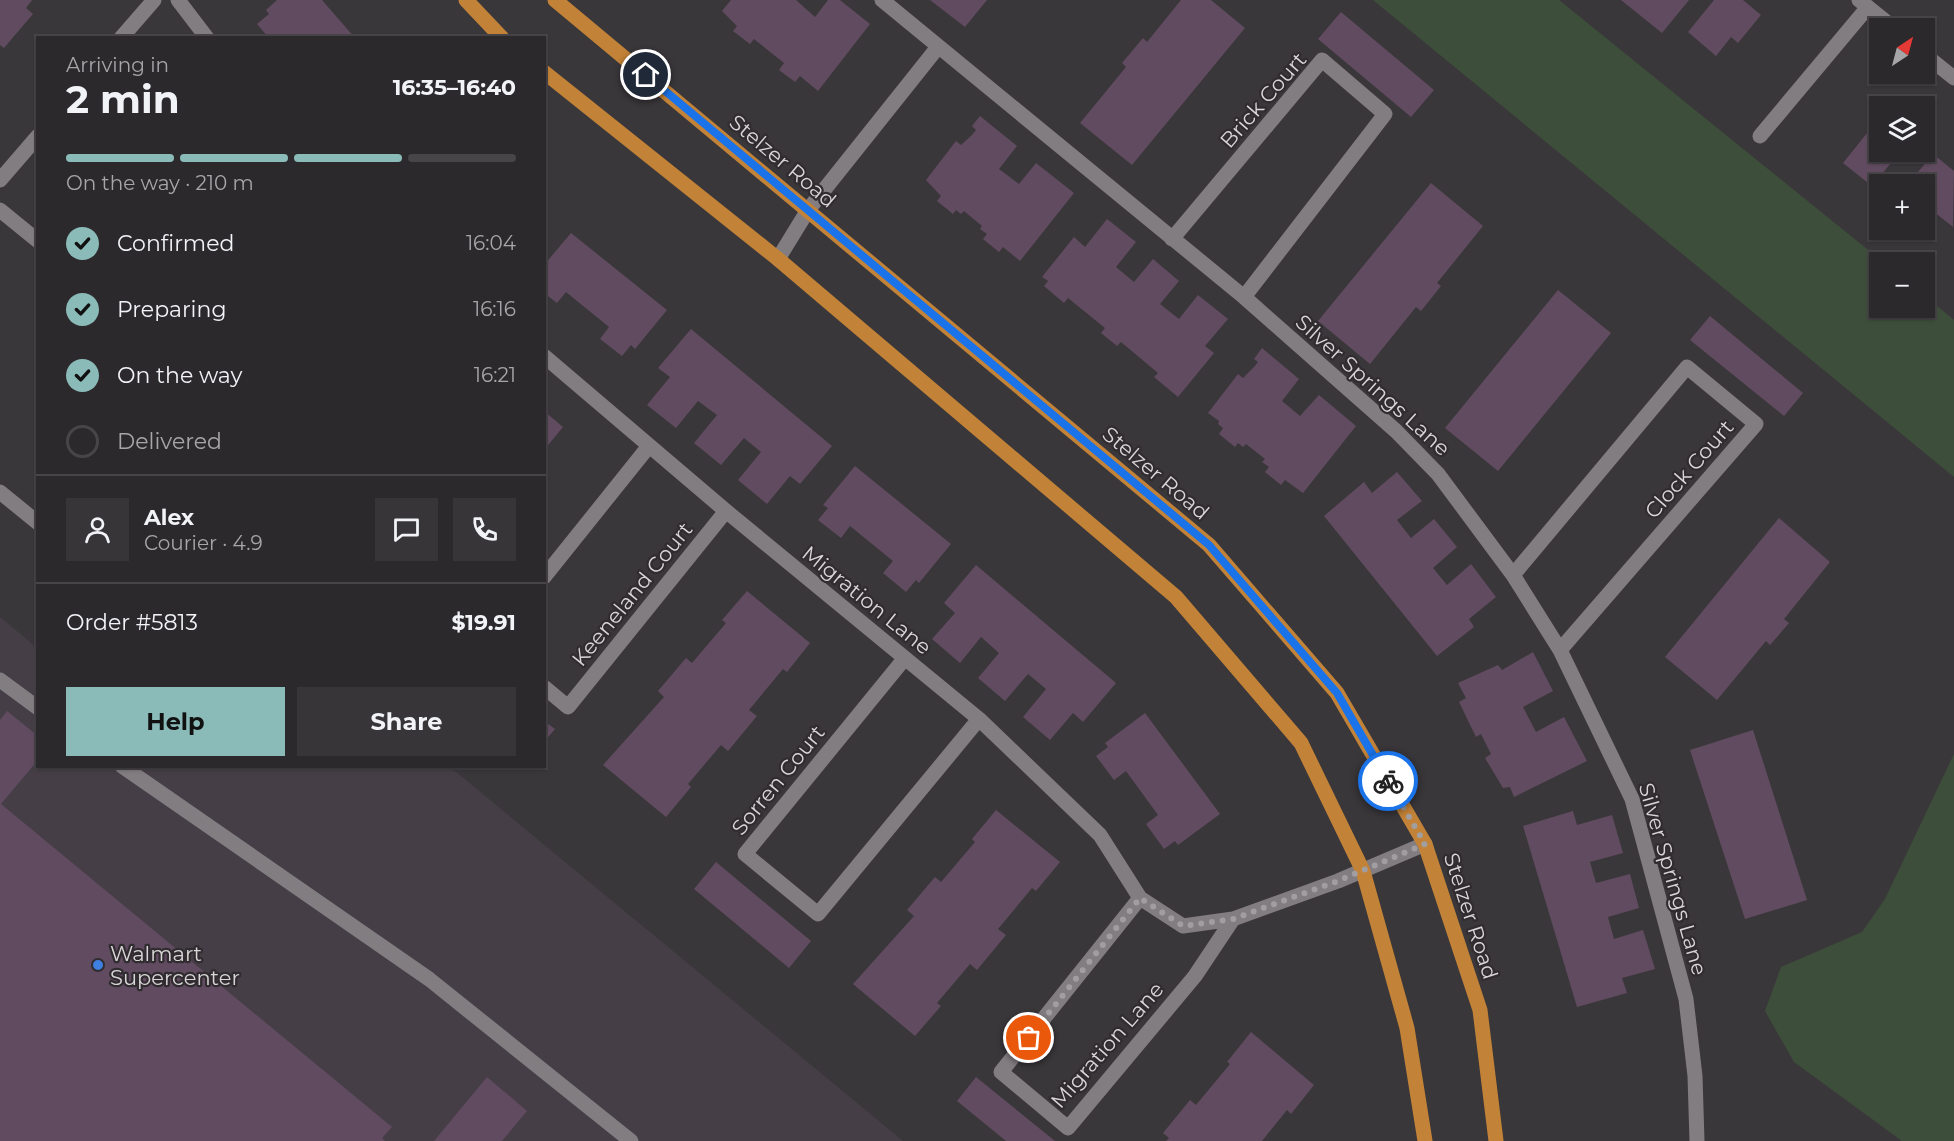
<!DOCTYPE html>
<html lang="en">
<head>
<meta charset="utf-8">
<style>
  body { margin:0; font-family:Montserrat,sans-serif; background:#383538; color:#f1f3f6; height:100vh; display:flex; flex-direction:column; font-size:22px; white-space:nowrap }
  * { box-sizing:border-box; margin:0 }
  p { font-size:20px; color:#a6a6a9 }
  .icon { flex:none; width:33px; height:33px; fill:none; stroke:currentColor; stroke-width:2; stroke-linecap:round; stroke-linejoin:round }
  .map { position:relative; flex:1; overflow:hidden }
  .panel { position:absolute; left:36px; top:36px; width:510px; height:732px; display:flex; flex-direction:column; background:#2c292c; border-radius:0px; box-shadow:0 2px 4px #0004,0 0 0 2px #484548 }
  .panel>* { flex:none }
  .needle { width:39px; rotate:36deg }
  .tools { position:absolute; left:1869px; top:18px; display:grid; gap:12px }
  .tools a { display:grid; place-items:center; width:66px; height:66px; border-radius:0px; background:#2c292c; box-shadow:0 2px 4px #0004,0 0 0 2px #484548; font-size:30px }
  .pin { position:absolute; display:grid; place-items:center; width:51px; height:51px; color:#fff; margin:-26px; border:3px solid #fff; border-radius:50%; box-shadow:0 2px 6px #0007 }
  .courier { position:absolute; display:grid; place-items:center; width:60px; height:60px; margin:-30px; border:4px solid #1a73e8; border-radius:50%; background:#fff; color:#222; box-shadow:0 2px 8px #0007 }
  .overview em { font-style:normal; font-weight:700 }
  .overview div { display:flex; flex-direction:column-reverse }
  .overview { display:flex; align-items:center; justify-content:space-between; height:102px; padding:0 30px }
  h1 { font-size:39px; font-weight:700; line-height:45px }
  .bar { display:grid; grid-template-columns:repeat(4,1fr); gap:9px 6px; align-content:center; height:72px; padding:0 30px }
  .bar i { height:8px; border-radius:4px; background:#484548 }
  .bar .on { background:#8bbbb9 }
  .bar p { grid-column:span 4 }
  .line { display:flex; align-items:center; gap:15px; padding:0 30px; border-top:2px solid #484548 }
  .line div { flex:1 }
  .round { display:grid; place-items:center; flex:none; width:63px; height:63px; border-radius:0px; background:#383538 }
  ol { padding:0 30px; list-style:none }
  li { display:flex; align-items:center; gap:18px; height:66px }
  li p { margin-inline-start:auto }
  li .icon { padding:6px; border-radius:50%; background:#8bbbb9; color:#111; stroke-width:4 }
  li:last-child { color:#a6a6a9 }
  li i { width:33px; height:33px; border:3px solid #484548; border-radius:50% }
  .button { display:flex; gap:12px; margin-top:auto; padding:12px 30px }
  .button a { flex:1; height:69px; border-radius:0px; background:#8bbbb9; color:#111; font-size:24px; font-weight:700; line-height:69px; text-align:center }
  .button a+a { background:#383538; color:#f1f3f6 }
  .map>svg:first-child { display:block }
  .built { fill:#463e46 }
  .green { fill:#3d4f3b }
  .building { fill:#614b60 }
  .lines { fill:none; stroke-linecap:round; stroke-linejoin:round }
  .service { stroke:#827d81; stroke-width:15 }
  .minor { stroke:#827d81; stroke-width:15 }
  .primary { stroke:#c28237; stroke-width:15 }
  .done { stroke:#a19ea1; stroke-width:6; stroke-dasharray:0 10.8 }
  .route { stroke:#1a73e8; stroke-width:8 }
  .shop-dot { fill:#3f7fe0; stroke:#302c30; stroke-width:2 }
  .labels { text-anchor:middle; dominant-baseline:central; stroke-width:4.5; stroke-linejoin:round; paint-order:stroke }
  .street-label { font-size:21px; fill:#d9d6d8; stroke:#302c30 }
  .poi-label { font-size:21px; fill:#d9d6d8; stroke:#302c30; text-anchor:start }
</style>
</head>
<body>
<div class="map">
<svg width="1954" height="1141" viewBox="0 0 1954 1141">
  <rect width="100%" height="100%" fill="#3a373a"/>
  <path class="built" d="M0,617L37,648L38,766L450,767L903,1141H0Z"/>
  <path class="green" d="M1373,0H1559L1883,262H1880V308H1924L1925,296L1954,320V477Z
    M1954,754V1141H1902L1794,1062L1765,1011L1781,967L1862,932L1885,899Z"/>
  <path class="building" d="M0,0H32L26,8L33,14L4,48L0,45Z
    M277,0H322L355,38H269L257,24L269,14L266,10Z
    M731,0H796L815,17L828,0H840L870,24L818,91L800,76L795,82L779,70L784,63L754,39L750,44L733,31L737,26L722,11Z
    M930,0H987L965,27Z
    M1181,0H1211L1245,28L1132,165L1080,123L1126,67L1122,63L1143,38L1147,42Z
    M1621,0H1689L1662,33Z
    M1714,0H1743L1761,15L1738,43L1731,37L1716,56L1688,32Z
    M1341,12L1434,90L1411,117L1318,39Z
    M980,116L1017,146L999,169L1019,184L1036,163L1074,193L1020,261L1003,247L999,252L983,239L987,234L980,229L982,226L964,211L961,214L956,210L953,214L937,201L941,196L926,180L956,141L961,145L972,135L976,130L972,126Z
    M1880,117V152H1900L1872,186L1843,163Z
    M1933,154L1954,171L1953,227L1924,204V184H1908Z
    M1431,183L1483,226L1437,283L1441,286L1421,311L1416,307L1370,364L1318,321Z
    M1107,219L1136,242L1116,267L1134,282L1153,259L1179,281L1160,304L1179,319L1198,295L1228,319L1205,346L1214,353L1178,397L1154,377L1158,373L1121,342L1117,346L1101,333L1105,328L1068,298L1064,303L1044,286L1048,281L1042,277L1074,237L1085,247Z
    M571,233L667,310L635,349L631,345L622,356L600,339L609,327L566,292L557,303L544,293V265Z
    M1558,290L1611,333L1498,471L1445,428Z
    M1710,316L1803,393L1784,416L1690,340Z
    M691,329L832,446L800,484L790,476L767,504L738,480L761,452L744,438L721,465L694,443L717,415L698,401L676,428L647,405L670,377L658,368Z
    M1262,348L1299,379L1282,401L1300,416L1319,395L1356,426L1303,493L1285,480L1281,485L1265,472L1269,467L1262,462L1265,459L1246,444L1243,447L1238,443L1235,447L1219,434L1223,428L1218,424L1219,421L1208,413L1238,374L1243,378L1254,367L1258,362L1254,359Z
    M544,411L563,427L544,450Z
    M855,466L951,544L919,583L916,580L906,592L883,573L893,561L850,526L841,538L818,520L828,508L823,505Z
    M1397,472L1422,501L1397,520L1411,538L1434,519L1457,547L1433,568L1447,585L1471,564L1496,597L1469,619L1474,627L1437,656L1324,516L1364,482L1372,493Z
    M1779,518L1830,562L1784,619L1789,623L1770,645L1766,641L1717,700L1665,657Z
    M976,565L1116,683L1083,722L1073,713L1050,740L1023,717L1046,689L1028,674L1005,701L978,678L999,653L981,637L960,663L932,639L955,613L944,603Z
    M747,591L810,643L787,672L783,669L749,710L757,716L728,751L721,745L688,784L691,787L666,817L603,765L664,697L658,691L686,658L692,663L726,623L722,620Z
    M1533,652L1553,691L1523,707L1536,732L1564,717L1587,761L1514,797L1510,787L1503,788L1485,758L1491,754L1481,734L1476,737L1459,702L1466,698L1458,683L1498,665L1502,670Z
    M7,711L38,736V760L1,804L392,1127L382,1138L385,1141H0V720Z
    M1145,713L1220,814L1178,845L1175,841L1164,849L1146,824L1158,815L1126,771L1114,780L1096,756L1108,747L1105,743Z
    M544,721L555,729L544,742Z
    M1753,730L1807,900L1745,919L1690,750Z
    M996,810L1060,862L1036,891L1032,888L998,929L1006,935L977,970L970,964L937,1003L941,1006L915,1036L853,984L914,916L907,910L935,877L941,882L975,842L972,839Z
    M1573,811L1577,825L1612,815L1623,853L1590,862L1596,883L1630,874L1639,908L1608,917L1614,939L1643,930L1655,969L1622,978L1627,993L1577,1007L1523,826Z
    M716,862L811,941L789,968L694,889Z
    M1251,1032L1314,1085L1291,1114L1287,1110L1262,1141H1166L1169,1138L1163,1133L1190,1100L1196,1105L1230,1064L1227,1062Z
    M487,1077L527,1111L502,1141H434Z
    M976,1077L1055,1141H1006L957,1101Z"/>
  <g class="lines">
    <path class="service" d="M0,492L38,523
      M0,680L38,708
      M122,766L429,979L631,1141"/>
    <path class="minor" d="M178,0L207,38
      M882,0L1244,297L1396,431L1438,474L1513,575L1560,650L1632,799L1686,999L1695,1076L1697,1141
      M1859,0L1894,28
      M121,38L154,0
      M1924,54L1954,78
      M1760,136L1868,7
      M0,180L38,136
      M0,210L38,241
      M1172,239L1322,60L1385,114L1244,297
      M778,259L808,210L938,47
      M544,356L726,511L979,719L1100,835L1140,898L1183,926L1233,919L1338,881L1425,844
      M1513,575L1687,367L1756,424L1560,650
      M544,577L649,446
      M905,658L745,854L818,914L979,719
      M544,687L568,707L726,511
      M1140,898L1001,1072L1068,1128L1195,976L1233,919"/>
    <path class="primary" d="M466,0L502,38
      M555,0L1209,545L1337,693L1425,844L1480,1010L1496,1141
      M544,72L778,259L1176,597L1301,743L1363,871L1407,1028L1425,1141"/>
  </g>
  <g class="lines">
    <path class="done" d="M1029,1038L1140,898L1183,926L1233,919L1338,881L1425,844L1388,781"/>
    <path class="route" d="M646,75L1209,545L1337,693L1388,781"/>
  </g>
  <circle class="shop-dot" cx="98" cy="965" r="6"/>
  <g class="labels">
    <g class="street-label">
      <text transform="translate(1263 100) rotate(-49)">Brick Court</text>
      <text transform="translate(783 161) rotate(40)">Stelzer Road</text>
      <text transform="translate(1373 385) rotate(42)">Silver Springs Lane</text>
      <text transform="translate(1689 469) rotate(-49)">Clock Court</text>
      <text transform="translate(1156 473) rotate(40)">Stelzer Road</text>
      <text transform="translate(632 594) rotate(-51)">Keeneland Court</text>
      <text transform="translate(867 600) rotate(39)">Migration Lane</text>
      <text transform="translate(778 780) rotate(-51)">Sorren Court</text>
      <text transform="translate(1673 879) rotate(74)">Silver Springs Lane</text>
      <text transform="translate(1471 916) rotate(72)">Stelzer Road</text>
      <text transform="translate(1107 1045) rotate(-49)">Migration Lane</text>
    </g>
    <g class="poi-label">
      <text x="110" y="953">Walmart<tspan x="110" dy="24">Supercenter</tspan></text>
    </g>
  </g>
</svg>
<div class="tools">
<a><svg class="needle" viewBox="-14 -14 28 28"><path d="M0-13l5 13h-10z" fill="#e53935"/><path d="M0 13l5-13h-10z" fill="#a6a6a9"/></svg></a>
<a><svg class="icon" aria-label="layers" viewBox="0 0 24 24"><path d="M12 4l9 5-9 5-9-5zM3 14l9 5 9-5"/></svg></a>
<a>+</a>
<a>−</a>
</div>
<div class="pin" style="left:1029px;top:1038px;background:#ea580c"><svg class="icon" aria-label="bag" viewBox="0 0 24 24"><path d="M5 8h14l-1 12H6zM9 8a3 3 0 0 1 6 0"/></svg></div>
<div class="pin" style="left:646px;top:75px;background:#1f2937"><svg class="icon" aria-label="home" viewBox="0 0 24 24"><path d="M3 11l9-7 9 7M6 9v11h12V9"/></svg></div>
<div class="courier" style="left:1388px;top:781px"><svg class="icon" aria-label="bike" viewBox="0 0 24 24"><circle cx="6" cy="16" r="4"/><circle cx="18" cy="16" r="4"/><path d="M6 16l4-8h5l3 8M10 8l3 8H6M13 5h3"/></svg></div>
<section class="panel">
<div class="overview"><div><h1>2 min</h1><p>Arriving in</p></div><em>16:35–16:40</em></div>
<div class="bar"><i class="on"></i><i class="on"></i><i class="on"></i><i></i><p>On the way · 210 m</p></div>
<ol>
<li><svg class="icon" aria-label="check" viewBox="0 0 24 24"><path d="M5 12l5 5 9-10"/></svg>Confirmed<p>16:04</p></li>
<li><svg class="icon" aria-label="check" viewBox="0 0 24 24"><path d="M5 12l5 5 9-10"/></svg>Preparing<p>16:16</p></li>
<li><svg class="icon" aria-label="check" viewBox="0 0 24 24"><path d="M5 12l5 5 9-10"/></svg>On the way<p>16:21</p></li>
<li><i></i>Delivered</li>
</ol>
<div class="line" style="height:108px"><a class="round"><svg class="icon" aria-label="person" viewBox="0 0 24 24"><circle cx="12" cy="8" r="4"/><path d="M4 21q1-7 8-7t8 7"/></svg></a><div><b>Alex</b><p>Courier · 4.9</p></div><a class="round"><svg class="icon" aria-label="chat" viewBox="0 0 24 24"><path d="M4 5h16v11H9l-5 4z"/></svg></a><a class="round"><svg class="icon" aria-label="phone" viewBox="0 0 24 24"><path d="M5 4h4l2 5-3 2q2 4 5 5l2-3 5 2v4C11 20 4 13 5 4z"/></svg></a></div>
<div class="line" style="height:78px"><div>Order #5813</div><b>$19.91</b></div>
<div class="button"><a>Help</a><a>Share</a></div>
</section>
</div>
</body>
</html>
